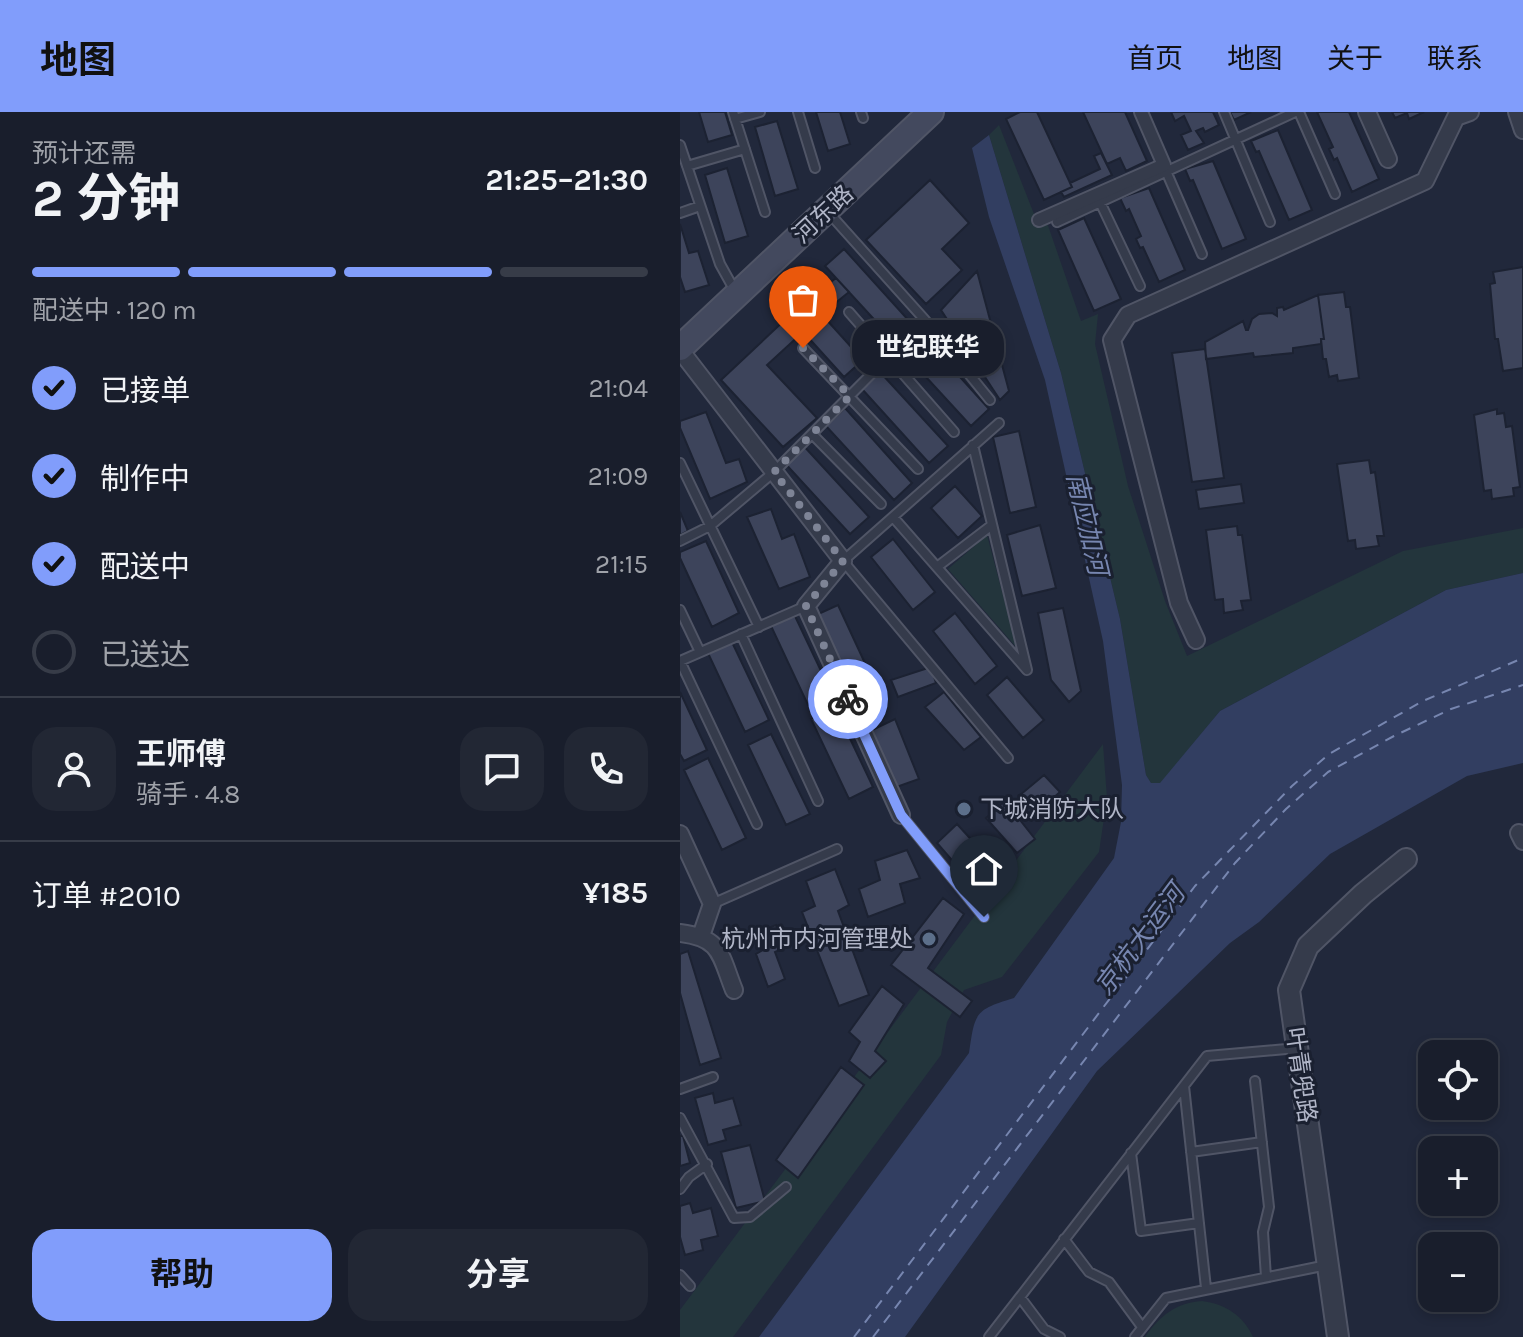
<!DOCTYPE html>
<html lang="zh">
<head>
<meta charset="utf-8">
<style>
  body { margin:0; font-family:Karla,"Noto Sans SC",sans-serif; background:#222734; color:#f1f3f6; height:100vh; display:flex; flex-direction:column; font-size:30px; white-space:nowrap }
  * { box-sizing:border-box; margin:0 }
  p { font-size:26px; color:#9fa2a9 }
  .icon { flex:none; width:44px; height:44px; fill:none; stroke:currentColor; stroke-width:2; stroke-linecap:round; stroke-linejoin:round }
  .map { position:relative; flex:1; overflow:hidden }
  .details { display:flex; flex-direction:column; background:#191e2c; width:680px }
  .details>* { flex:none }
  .buttons { position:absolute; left:738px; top:928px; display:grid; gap:16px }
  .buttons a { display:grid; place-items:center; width:80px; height:80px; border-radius:16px; background:#191e2c; box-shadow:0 4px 12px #0003,0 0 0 2px #373c48; font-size:40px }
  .pin { position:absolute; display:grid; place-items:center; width:68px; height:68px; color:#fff; margin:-82px -34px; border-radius:50% 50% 50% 0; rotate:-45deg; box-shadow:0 0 8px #0007 }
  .pin .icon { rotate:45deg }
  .courier { position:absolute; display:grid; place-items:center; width:80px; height:80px; margin:-40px; border:6px solid #819dfb; border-radius:50%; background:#fff; color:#222; box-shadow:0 2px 10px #0007 }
  .bubble { position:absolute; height:56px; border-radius:24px; background:#191e2c; box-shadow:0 4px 12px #0003,0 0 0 2px #373c48; font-size:26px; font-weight:700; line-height:56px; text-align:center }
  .overview em { font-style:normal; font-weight:700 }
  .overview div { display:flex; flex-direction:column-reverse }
  .overview { display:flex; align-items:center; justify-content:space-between; height:136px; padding:0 32px }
  h1 { font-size:52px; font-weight:700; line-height:60px }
  .bar { display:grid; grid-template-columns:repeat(4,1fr); gap:12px 8px; align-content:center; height:96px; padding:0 32px }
  .bar i { height:10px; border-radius:6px; background:#373c48 }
  .bar .active { background:#819dfb }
  .bar p { grid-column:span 4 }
  .line { display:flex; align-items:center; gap:20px; padding:0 32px; border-top:2px solid #373c48 }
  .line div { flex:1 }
  .round { display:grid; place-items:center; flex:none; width:84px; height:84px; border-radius:24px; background:#222734 }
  ol { padding:0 32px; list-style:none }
  li { display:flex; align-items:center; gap:24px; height:88px }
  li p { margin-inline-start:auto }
  li .icon { padding:8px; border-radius:50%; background:#819dfb; color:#111; stroke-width:4 }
  li:last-child { color:#9fa2a9 }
  li i { width:44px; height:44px; border:4px solid #373c48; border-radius:50% }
  .button { display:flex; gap:16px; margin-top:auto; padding:16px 32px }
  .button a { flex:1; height:92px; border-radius:24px; background:#819dfb; color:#111; font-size:32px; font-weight:700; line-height:92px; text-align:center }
  .button a+a { background:#222734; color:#f1f3f6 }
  header { display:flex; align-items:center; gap:48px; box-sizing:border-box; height:112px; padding:0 40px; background:#819dfb; color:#111 }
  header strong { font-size:38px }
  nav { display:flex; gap:44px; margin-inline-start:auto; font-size:28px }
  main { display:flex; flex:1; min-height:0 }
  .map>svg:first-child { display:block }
  .green { fill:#23353c }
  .water { fill:#323e61 }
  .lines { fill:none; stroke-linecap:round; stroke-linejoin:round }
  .ferry { stroke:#7786b0; stroke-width:2; stroke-dasharray:10 8; stroke-linecap:butt }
  .building { fill:#3d445b; stroke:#1c2232; stroke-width:2 }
  .service-casing { stroke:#505566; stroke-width:12 }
  .pedestrian-casing { stroke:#505566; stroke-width:16 }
  .minor-casing { stroke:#505566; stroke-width:20 }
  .tertiary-casing { stroke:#505566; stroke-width:24 }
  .secondary-casing { stroke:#505566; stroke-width:28 }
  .service { stroke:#353b4b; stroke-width:8 }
  .pedestrian { stroke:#353b4b; stroke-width:12 }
  .minor { stroke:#353b4b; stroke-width:16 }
  .tertiary { stroke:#353b4b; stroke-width:20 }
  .secondary { stroke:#43495e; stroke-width:24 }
  .done { stroke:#7e8496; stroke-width:8; stroke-dasharray:0 14.4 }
  .route { stroke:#819dfb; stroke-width:10 }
  .service-dot { fill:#5c6f8a; stroke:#1a2030; stroke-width:3 }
  .labels { text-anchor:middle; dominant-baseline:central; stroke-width:6; stroke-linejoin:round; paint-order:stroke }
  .street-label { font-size:24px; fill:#b0b5c7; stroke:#1a2030 }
  .poi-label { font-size:24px; fill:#b0b5c7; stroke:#1a2030; text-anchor:start }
  .water-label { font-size:26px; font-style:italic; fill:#7786b0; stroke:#1a2030 }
</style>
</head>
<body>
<header>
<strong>地图</strong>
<nav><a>首页</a><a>地图</a><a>关于</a><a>联系</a></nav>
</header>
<main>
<section class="details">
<div class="overview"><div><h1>2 分钟</h1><p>预计还需</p></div><em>21:25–21:30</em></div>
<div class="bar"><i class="active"></i><i class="active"></i><i class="active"></i><i></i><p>配送中 · 120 m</p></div>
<ol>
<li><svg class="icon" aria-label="check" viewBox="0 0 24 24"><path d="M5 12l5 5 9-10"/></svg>已接单<p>21:04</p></li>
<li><svg class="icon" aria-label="check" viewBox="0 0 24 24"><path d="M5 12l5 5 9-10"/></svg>制作中<p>21:09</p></li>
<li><svg class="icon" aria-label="check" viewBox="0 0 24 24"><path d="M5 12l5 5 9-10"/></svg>配送中<p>21:15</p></li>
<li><i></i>已送达</li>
</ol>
<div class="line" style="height:144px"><a class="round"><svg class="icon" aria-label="person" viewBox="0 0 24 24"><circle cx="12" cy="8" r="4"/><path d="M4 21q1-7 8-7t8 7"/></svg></a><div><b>王师傅</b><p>骑手 · 4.8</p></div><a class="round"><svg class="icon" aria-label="chat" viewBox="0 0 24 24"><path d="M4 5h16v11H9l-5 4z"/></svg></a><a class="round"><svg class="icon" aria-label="phone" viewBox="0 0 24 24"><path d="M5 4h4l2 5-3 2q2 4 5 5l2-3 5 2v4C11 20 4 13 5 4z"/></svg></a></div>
<div class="line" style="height:104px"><div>订单 #2010</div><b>¥185</b></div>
<div class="button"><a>帮助</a><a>分享</a></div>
</section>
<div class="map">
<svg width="843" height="1225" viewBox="0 0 843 1225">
  <rect width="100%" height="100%" fill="#21283b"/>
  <path class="green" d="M319,13L354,102L363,99L401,209L418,202L415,232L448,374L485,489L507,544L723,439L843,416V461L766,478L540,599L480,672L471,671L466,663L440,507L381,261L309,23Z
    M307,423L337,536L268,457Z
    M423,632L427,686L419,740L322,865L284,878L267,910L261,943L53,1225H0V1198Z
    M522,1189C545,1192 563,1203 573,1225H465C480,1204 495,1191 522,1189Z"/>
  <path class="water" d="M309,23L381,261L440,507L466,663L471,671H480L540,599L766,478L843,461V651L787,664L650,742L579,810L550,831L417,959L225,1225H79L289,941C295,901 294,898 334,886L434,746L441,710L442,673L423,529L365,268L309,105L292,36Z"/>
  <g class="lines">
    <path class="ferry" d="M174,1225L515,774L612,674L649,642L743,589L843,546
      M193,1225L555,751L606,697L648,660L714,624L771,597L843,573"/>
  </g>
  <path class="building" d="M19,0H45L52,23L28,30Z
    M136,0H160L170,32L148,39Z
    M340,0H357L392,75L364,88L326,7Z
    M403,0H445L467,49L446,59L440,46L427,52Z
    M491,0H533L539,13L525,20L523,16L516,19L524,31L508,38L501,23L511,19L504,4L495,9Z
    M550,0H571L554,8Z
    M637,0H669L699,67L672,80L657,46L654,48L649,37L653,35Z
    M712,0H744L729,7L727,1L715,6Z
    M97,9L118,77L95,84L75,15Z
    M598,18L632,98L609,108L579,39L576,40L571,29Z
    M421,41L432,63L384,85L381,80L392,75L390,71L420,57L414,44Z
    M533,49L566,127L542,137L513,68L510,69L505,57Z
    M47,56L68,124L45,131L25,63Z
    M250,68L289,111L262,137L282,158L246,192L186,128Z
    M469,76L505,158L479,170L463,135L460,136L456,127L461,124L449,97L446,99L440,86Z
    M404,106L441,187L414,199L378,118Z
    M0,112L9,141L18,139L29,173L5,180L0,165Z
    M164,137L231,211L213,228L145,154Z
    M843,155V256L823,259L818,227H815L810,172L815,171L813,160Z
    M297,159L329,279L320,288L261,198Z
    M156,166L169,180L142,202L128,188Z
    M116,174L183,248L164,265L97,191Z
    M664,180L666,195H670L679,266L658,269L657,263L649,265L646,247H643L641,227H644L638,183Z
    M638,183L644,227H641V232L613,236V241L574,245L573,241L526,247L525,230L563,209L566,218H568L572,207L579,202L592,201L597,204V196L603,195L604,198Z
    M109,204L123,220L87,253L137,306L103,335L41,268Z
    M242,223L309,297L291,314L223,240Z
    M525,237L544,366L512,370L492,241Z
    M200,260L268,334L249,351L182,277Z
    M165,296L232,371L214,388L146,314Z
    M817,297V302L824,301L826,315L832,314L840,375L833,376L834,384L812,387L811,378L804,379L794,303Z
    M26,300L46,351L59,347L67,370L30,387L0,316V309Z
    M339,319L356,395L330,401L313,325Z
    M121,331L189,405L170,422L102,348Z
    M689,348L691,361L695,360L704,424H697L699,434L676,437L675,428L668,429L657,352Z
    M561,372L564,391L519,397L516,378Z
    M275,374L302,404L278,426L251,396Z
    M91,397L102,427L114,422L130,465L99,477L67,405Z
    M0,400L8,419L0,423Z
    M360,413L376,476L342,484L327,423Z
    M557,414L558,423H562L571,488L561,489L563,498L544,501L543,487L535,488L526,418Z
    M213,427L255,480L233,498L191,445Z
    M26,429L59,501L32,515L0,446V440Z
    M158,493L203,590L179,601L136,503Z
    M383,496L401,579L389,590L371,568L358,501Z
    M275,501L317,554L295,572L253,519Z
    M114,502L152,582L128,593L91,514Z
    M51,528L89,608L65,620L27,539Z
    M251,555L256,571L218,585L211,568Z
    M327,565L364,608L343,626L307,583Z
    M0,580L27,638L4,649L0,642Z
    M264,580L301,625L284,638L245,595Z
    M155,595L193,675L169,687L131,607Z
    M215,607L239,667L211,677L190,619Z
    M91,622L130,702L106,713L68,633Z
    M28,646L66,726L42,738L4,658Z
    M364,663L380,680L356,701L340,683Z
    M325,689L355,727L337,741L306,706Z
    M277,712L318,757L297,777L257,731Z
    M227,738L240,766L220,772L225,791L188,805L179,777L200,768L195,749Z
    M155,757L169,793L158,799L189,883L159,894L122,800L135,794L126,769Z
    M263,786L284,802L248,856L292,889L280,905L211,853Z
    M96,813L104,836L95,840L105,867L88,875L76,842L83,838L78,820Z
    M8,839L41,946L20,953L0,881V842Z
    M202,874L224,892L195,939L206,949L190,966L169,949L180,930L169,920Z
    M161,955L184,973L118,1066L96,1048Z
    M33,981L35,991L53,986L61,1013L43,1018L46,1028L28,1033L15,986Z
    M0,1024H3L10,1051L0,1054Z
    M70,1033L85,1089L56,1096L41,1040Z
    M10,1091L13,1101L31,1096L38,1124L21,1128L23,1138L5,1143L0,1125V1094Z"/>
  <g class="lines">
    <defs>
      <path id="service" d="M53,0L85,100
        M118,0L135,56
        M181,0L183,6
        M544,0L590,110
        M619,0L655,82
        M55,7L80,0
        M0,33L40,152L55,179
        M7,54L65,37
        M486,59L522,142
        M420,90L460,174
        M0,101L20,94
        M149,101L245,208L310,288
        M377,110L615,0
        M169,200L274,320
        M123,236L238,357
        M319,311L163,449L328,646
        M132,322L201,392
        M0,351L79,515
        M213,405L347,558L293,333
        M0,429L30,414L94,360L245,208
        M257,455L312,413
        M0,498L20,540
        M61,522L138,689
        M221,703L304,805
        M77,712L0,549L126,494
        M32,792L157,737
        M575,969L589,1095L583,1120L586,1165
        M504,974L526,1176
        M0,977L33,965
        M0,1006L54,1106L70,1105L106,1075
        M511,1040L582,1030
        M451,1041L461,1119L519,1111
        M0,1077L9,1065L27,1052
        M384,1127L409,1160L429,1170L462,1215
        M0,1163L10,1174
        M340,1185L364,1217L380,1225
        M309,1225L527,944L617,936
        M455,1225L486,1186L647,1153"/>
      <path id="pedestrian" d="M359,108L484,53L461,0"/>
      <path id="minor" d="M687,0L708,47
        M837,0L843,18
        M0,238L163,449L126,494L221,703
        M516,528L499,491L432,228L448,203L745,69L776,5L790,0
        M839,721L843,729
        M0,722L32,792L21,824
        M0,821C42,826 40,843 54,878"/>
      <path id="tertiary" d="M658,1225L609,878L628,834L683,782L726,747"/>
      <path id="secondary" d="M0,236L251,0"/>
    </defs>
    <use href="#service" class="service-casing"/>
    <use href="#pedestrian" class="pedestrian-casing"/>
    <use href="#minor" class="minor-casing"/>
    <use href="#tertiary" class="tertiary-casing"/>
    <use href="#secondary" class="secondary-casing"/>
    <use href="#service" class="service"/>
    <use href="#pedestrian" class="pedestrian"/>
    <use href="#minor" class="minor"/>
    <use href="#tertiary" class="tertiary"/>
    <use href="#secondary" class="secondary"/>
  </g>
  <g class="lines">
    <path class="done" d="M123,236L170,284L94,360L163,449L126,494L168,587"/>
    <path class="route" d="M168,587L221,703L304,805"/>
  </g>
  <g class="service-dot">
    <circle cx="284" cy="697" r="8"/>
    <circle cx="249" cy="827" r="8"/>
  </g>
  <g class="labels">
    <g class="street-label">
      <text transform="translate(143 102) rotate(-43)">河东路</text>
      <text transform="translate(621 963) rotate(82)">叶青兜路</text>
    </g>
    <g class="poi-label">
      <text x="300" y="697">下城消防大队</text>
      <text x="233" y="827" text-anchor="end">杭州市内河管理处</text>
    </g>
    <g class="water-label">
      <text transform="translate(407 412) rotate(77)">南应加河</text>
      <text transform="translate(460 828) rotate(-53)">京杭大运河</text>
    </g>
  </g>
</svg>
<div class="buttons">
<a><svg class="icon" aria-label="locate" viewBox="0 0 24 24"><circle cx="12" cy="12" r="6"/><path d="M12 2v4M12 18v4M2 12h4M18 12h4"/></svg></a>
<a>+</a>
<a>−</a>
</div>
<div class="pin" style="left:123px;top:236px;background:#ea580c"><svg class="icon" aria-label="bag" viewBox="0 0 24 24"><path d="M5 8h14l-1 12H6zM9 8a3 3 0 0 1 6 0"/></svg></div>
<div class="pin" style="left:304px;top:805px;background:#1f2937"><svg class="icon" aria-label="home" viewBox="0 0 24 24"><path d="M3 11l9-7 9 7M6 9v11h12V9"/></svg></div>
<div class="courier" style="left:168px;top:587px"><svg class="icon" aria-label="bike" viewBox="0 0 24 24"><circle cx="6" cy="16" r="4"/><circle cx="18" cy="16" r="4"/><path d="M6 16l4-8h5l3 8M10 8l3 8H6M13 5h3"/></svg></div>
<div class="bubble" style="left:172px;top:208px;width:152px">世纪联华</div>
</div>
</main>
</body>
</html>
